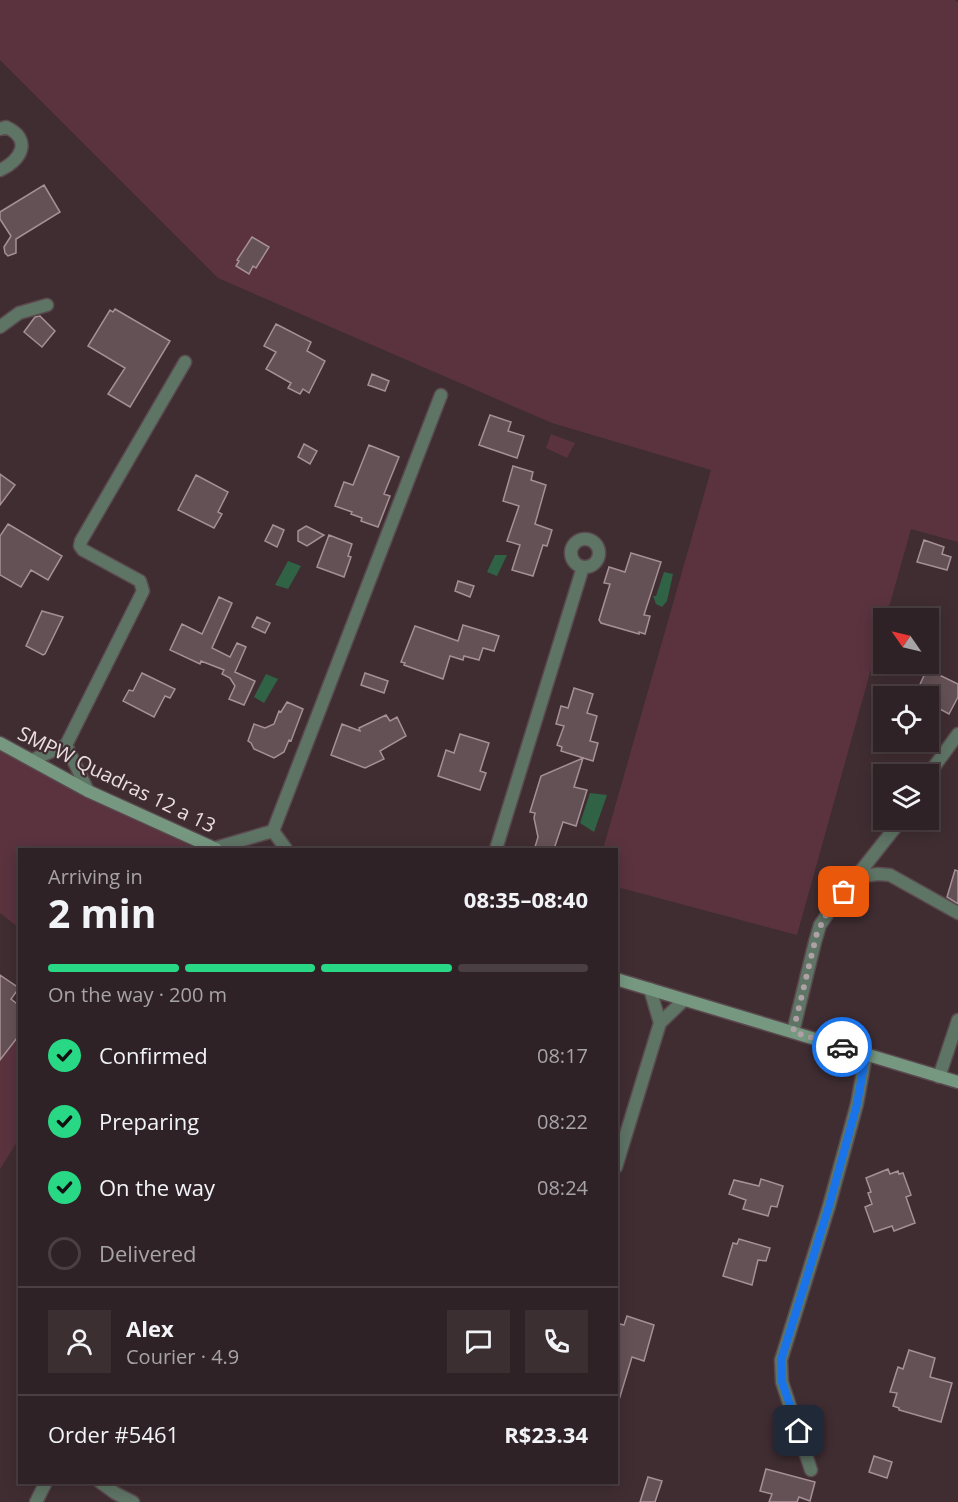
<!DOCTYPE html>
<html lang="en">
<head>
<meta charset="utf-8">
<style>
  body { margin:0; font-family:"Open Sans",sans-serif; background:#3b2f32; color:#f1f3f6; height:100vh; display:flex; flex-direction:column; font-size:22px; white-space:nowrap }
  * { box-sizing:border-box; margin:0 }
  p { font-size:20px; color:#a7a4a7 }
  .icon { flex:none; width:33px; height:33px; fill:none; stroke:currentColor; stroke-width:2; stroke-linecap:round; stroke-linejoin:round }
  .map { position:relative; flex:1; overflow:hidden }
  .panel { position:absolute; left:18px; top:848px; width:600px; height:636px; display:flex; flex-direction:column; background:#2f2226; border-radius:0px; box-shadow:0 3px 15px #0003,0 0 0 2px #4a3f43 }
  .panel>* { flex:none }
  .needle { width:39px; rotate:304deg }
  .controls { position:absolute; left:873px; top:608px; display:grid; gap:12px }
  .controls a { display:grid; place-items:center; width:66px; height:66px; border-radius:0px; background:#2f2226; box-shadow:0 3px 15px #0003,0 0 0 2px #4a3f43; font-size:30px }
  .pin { position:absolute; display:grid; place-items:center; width:51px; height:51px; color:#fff; margin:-26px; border-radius:12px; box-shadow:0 3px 9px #0006 }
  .courier { position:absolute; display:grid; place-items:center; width:60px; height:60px; margin:-30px; border:4px solid #1a73e8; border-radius:50%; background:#fff; color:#222; box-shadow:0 2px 8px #0007 }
  .headline em { font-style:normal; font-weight:700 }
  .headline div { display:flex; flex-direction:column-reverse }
  .headline { display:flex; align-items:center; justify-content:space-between; height:102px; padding:0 30px }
  h1 { font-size:39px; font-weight:700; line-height:45px }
  .bar { display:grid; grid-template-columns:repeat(4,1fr); gap:9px 6px; align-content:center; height:72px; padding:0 30px }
  .bar i { height:8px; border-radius:4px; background:#4a3f43 }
  .bar .on { background:#29d885 }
  .bar p { grid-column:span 4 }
  .line { display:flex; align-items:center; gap:15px; padding:0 30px; border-top:2px solid #4a3f43 }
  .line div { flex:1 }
  .round { display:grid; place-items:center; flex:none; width:63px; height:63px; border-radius:0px; background:#3b2f32 }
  ol { padding:0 30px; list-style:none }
  li { display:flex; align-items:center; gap:18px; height:66px }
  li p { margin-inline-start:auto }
  li .icon { padding:6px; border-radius:50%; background:#29d885; color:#111; stroke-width:4 }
  li:last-child { color:#a7a4a7 }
  li i { width:33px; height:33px; border:3px solid #4a3f43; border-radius:50% }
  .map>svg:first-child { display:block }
  .green { fill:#5a333f }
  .water { fill:#306345 }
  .building { fill:#645156; stroke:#a69095; stroke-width:1.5 }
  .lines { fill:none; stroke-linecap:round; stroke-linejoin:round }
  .street-casing { stroke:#5a494e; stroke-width:15 }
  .secondary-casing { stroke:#5a494e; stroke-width:15 }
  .street { stroke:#5e7465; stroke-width:12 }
  .secondary { stroke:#769881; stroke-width:12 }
  .done { stroke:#aea0a4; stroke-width:6; stroke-dasharray:0 10.8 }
  .route { stroke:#1a73e8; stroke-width:8 }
  .labels { text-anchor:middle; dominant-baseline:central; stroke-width:4.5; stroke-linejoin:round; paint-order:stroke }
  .street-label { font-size:20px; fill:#eadee1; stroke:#3f2d32 }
</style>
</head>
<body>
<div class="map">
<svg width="958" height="1502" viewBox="0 0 958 1502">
  <rect width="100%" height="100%" fill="#3f2d32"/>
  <path class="green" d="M0,0H955L958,3V542L911,529L886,618H884L883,626L797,935L617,887L616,849H603L711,470L552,423L218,278L0,60Z
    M551,434L575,443L567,458L546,448Z
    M0,740L208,849H20L19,928L0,913Z
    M19,1025V1139L0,1169V1052Z"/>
  <path class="water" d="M495,555H507L497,576L487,572Z
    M288,561L301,566L288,589L275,585Z
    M664,572L673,574L667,601L662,607L656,604L653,596H656Z
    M266,674L278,679L264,703L254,697Z
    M590,793L607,795L594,832L580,823Z"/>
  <path class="building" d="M44,185L60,212L16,239V253L8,256L5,253L4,247L11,236L0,219V212Z
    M252,237L269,247L256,268L253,266L249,274L236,266L239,261L237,260Z
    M115,309L170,341L130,407L108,394L125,368L88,346L110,310L113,312Z
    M40,316L55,331L42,347L24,332L35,317Z
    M276,324L311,342L307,351L325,361L309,393L303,389L300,394L288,388L291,383L266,369L276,352L264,346Z
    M372,374L389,381L385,391L368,385Z
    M490,415L511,422L508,431L524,436L517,458L479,445Z
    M304,444L317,451L310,464L298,457Z
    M369,445L399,457L384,494L390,496L378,527L361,521L362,518L351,514L352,512L335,506L344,482L353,485Z
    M513,466L533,472L531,480L546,485L535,524L552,530L547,546L543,545L533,576L512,570L520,545L507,541L519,506L503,501Z
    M0,474L15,485L0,505Z
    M196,475L228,492L218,512L222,514L214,528L178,510Z
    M8,524L62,556L48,580L31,570L21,587L0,575V536Z
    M273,525L284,530L277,547L265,541Z
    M306,526L324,535L307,546L298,541V531Z
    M329,535L352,544L348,556L351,557L344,577L317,567Z
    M924,540L944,547L942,554L951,557L947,570L917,562Z
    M631,553L661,562L644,615L650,616L645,634L639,632V634L601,623L599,620L610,584L604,583L609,567L625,572Z
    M458,581L474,586L470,597L455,591Z
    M219,597L232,603L212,648L230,657L237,643L246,647L235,672L255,681L244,705L229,699L235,686L230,678L222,674L224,670L201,661L200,664L170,650L182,624L202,634Z
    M42,611L63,617L45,654L43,655L26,646Z
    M257,617L270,623L265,633L252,627Z
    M463,625L499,636L494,651L483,648L479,660L464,656L463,660L450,656L443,679L404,665L405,663L401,662L415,626L458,641Z
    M927,669L958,684V697L949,714L936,707L939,701L917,691Z
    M142,673L175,689L170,698L165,696L154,717L123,701L129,690L133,691Z
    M365,673L388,681L384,693L361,685Z
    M574,688L593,694L587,713L597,716L590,741L598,743L593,761L561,751L562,747L557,745L564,726L556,724L561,706L568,708Z
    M287,702L303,709L291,741L289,740L284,752L274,758L254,749L251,743L248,741L254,724L265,728L274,724L279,711L281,712Z
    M386,715L390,721L397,717L406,736L380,751L384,759L365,768L331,755L342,724L360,731L359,728Z
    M460,734L489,743L480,771L486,773L480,790L438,776L446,750L454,753Z
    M583,758L574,787L587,790L576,826L563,822L554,849L535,847L538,837L534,818L535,813L530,812L541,776Z
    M955,870L958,871V904L947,897Z
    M0,975L19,988L11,999L20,1006V1034L0,1060Z
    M888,1169L890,1174L898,1171L899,1174L903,1173L911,1195L906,1197L915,1223L894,1231L892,1226L874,1232L865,1207L872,1204L868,1193L871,1192L866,1178Z
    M761,1179L783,1186L777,1207L771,1206L768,1216L743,1209L746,1200L729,1194L734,1180L759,1186Z
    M739,1239L770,1248L766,1261L758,1260L752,1285L723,1276L733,1243L737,1244Z
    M627,1316L654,1325L644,1361L632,1357L619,1400L616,1399V1323L624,1325Z
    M909,1350L935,1358L930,1377L952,1383L941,1422L899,1410V1408L893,1406L897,1393L890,1392L898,1367L903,1369Z
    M874,1456L892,1462L887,1478L869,1472Z
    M766,1469L815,1482L810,1501L799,1497L797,1502H769L772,1494L760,1491Z
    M648,1477L662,1481L655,1502H640Z"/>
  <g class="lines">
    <defs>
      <path id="street" d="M0,129L6,127C33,139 21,161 0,170
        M0,327L19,313L47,305
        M571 553a14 14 0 1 1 28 0a14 14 0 1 1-28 0Z
        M66,745L88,791
        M32,760L66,745L143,591L140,581L83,550L80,546L81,541L185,362
        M928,775L958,734
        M273,831L441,395
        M273,831L286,849
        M215,848L273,831
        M496,849L583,567
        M856,877L878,874L890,875L958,913
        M650,989L660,1023
        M793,1032L815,942L820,925L833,906L902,819
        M939,1077L958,1020
        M616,1167L660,1023L684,1000
        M811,1470L782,1382L781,1360L829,1206L857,1104L866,1055
        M100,1482L115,1493L133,1502
        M36,1502L46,1482"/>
      <path id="secondary" d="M0,743L88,791L216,849
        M616,979L958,1082"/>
    </defs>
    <use href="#street" class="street-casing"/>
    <use href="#secondary" class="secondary-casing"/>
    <use href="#street" class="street"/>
    <use href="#secondary" class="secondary"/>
  </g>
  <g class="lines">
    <path class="done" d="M842,1047L793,1032L817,933L826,915L844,892"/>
    <path class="route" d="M799,1431L782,1382L781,1360L829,1206L857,1104L866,1054L842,1047"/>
  </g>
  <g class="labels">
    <g class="street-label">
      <text transform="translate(117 779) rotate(26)">SMPW Quadras 12 a 13</text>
    </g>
  </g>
</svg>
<div class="controls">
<a><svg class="needle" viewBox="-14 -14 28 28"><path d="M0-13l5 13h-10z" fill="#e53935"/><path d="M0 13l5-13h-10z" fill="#a7a4a7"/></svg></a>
<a><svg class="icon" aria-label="locate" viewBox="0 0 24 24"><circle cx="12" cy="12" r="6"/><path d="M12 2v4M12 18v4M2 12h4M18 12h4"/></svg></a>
<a><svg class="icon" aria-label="layers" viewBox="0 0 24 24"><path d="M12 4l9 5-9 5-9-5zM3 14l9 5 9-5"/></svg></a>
</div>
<div class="pin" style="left:844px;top:892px;background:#ea580c"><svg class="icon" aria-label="bag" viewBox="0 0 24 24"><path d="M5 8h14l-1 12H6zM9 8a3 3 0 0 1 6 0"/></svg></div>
<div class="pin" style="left:799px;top:1431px;background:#1f2937"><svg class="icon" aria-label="home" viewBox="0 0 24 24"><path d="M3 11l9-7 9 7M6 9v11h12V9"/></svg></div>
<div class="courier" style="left:842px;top:1047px"><svg class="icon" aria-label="car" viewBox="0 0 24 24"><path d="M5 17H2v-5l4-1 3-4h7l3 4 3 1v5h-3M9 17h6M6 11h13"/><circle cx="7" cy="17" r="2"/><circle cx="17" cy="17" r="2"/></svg></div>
<section class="panel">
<div class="headline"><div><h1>2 min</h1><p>Arriving in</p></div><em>08:35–08:40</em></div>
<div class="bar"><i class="on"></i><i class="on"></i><i class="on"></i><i></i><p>On the way · 200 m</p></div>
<ol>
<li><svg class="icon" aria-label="check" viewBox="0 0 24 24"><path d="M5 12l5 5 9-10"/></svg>Confirmed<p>08:17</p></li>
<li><svg class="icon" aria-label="check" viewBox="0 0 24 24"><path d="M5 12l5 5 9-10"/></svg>Preparing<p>08:22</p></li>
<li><svg class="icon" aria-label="check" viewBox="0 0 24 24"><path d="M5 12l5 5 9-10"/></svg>On the way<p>08:24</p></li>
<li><i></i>Delivered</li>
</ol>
<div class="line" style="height:108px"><a class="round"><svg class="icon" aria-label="person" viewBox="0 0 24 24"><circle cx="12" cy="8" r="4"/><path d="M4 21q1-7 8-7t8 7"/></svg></a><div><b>Alex</b><p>Courier · 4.9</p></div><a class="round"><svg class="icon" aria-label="chat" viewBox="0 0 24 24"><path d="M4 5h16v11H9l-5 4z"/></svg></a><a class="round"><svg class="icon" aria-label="phone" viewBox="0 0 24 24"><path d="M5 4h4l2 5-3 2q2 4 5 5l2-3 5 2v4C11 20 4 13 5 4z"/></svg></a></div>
<div class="line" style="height:78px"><div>Order #5461</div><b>R$23.34</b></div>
</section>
</div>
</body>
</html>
